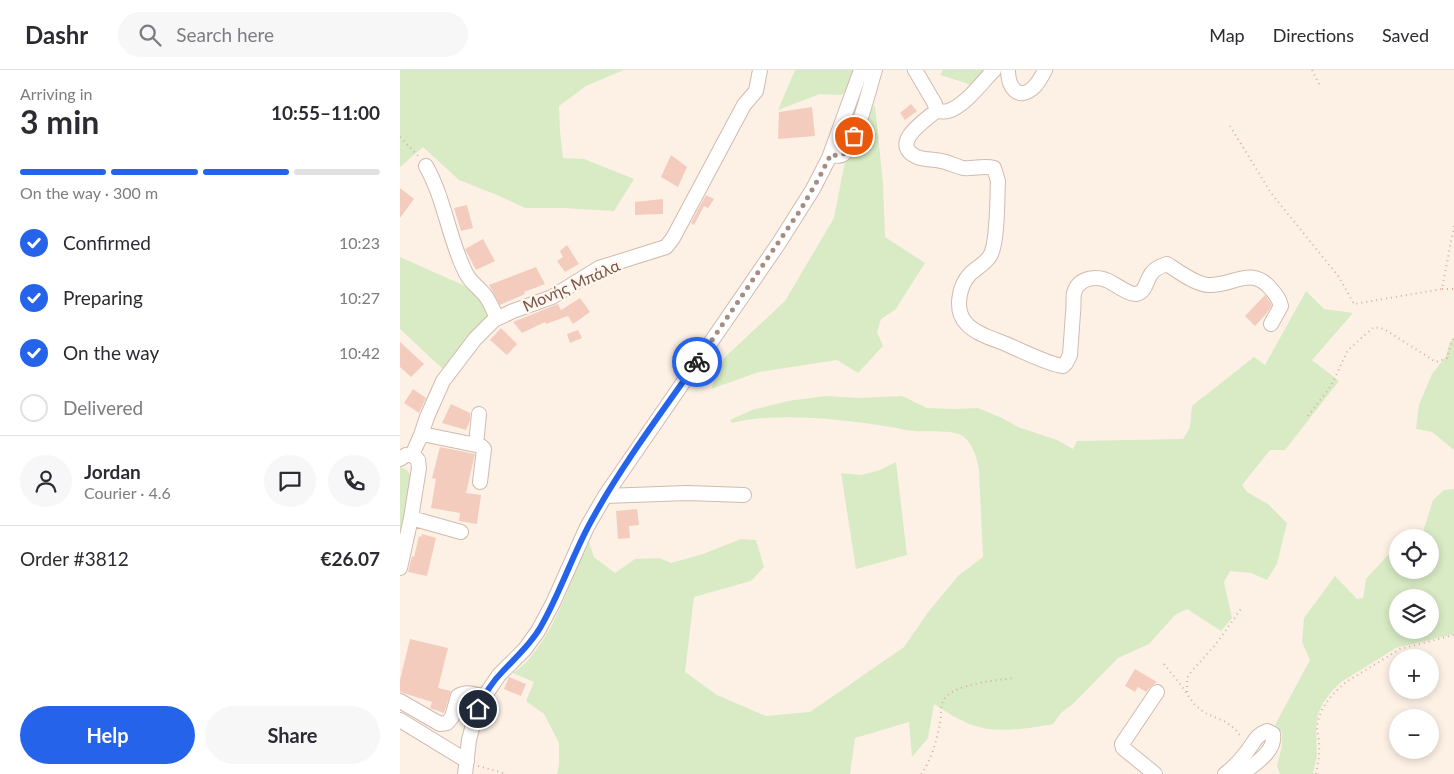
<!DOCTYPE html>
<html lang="en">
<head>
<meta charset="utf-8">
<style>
  body { margin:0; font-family:Lato,sans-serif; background:#f7f7f7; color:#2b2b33; height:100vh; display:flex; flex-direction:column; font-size:19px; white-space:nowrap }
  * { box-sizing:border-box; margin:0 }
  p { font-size:16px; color:#7c7c81 }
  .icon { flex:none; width:28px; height:28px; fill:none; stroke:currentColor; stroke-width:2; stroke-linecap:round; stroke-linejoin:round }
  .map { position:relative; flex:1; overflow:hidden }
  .details { display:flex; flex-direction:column; background:#fff; width:400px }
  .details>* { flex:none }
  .controls { position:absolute; left:989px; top:459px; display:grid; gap:10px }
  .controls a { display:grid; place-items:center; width:50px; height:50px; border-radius:50%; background:#fff; box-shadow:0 2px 8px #0003; font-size:25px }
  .pin { position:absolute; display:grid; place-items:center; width:42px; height:42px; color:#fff; margin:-21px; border:2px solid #fff; border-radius:50%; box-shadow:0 1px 5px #0007 }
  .courier { position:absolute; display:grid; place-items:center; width:50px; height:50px; margin:-25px; border:4px solid #2563eb; border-radius:50%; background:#fff; color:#222; box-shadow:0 1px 6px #0007 }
  .head em { font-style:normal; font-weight:700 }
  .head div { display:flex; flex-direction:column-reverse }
  .head { display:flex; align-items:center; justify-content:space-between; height:85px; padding:0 20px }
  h1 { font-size:32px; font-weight:700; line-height:38px }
  .bar { display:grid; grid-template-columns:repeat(4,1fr); gap:8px 5px; align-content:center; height:60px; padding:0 20px }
  .bar i { height:6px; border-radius:4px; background:#e1e1e2 }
  .bar .current { background:#2563eb }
  .bar p { grid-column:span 4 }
  .line { display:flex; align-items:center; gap:12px; padding:0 20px; border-top:1px solid #e1e1e2 }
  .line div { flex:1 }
  .round { display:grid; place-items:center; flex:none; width:52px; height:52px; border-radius:26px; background:#f7f7f7 }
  ol { padding:0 20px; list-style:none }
  li { display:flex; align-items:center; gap:15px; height:55px }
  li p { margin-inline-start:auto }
  li .icon { padding:5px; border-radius:50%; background:#2563eb; color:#fff; stroke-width:4 }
  li:last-child { color:#7c7c81 }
  li i { width:28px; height:28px; border:2px solid #e1e1e2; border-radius:50% }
  .action { display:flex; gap:10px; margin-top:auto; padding:10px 20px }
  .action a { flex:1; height:58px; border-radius:30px; background:#2563eb; color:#fff; font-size:20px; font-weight:700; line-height:58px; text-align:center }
  .action a+a { background:#f7f7f7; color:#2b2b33 }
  header { display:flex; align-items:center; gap:30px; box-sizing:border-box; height:70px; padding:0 25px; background:#fff; border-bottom:1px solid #e1e1e2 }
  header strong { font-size:24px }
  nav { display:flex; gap:28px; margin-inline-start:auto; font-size:18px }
  .search { width:350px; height:45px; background:#f7f7f7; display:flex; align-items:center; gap:12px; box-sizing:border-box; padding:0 18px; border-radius:28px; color:#7c7c81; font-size:19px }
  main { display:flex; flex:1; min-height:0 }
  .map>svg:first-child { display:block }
  .green { fill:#d8ebc4; fill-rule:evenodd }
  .building { fill:#f3ccbd }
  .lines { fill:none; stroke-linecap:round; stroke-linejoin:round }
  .minor-casing { stroke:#d1baae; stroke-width:16 }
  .path { stroke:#d8afa0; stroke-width:2; stroke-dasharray:1 4; stroke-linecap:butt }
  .minor { stroke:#fff; stroke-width:14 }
  .done { stroke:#a68c81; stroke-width:5; stroke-dasharray:0 9 }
  .route { stroke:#2563eb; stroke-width:6 }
  .labels { text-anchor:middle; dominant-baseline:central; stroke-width:4.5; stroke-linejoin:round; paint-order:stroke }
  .street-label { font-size:16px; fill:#77554a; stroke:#fff6ed }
</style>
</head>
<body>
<header>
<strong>Dashr</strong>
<div class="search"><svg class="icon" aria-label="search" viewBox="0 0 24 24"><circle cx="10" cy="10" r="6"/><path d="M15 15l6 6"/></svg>Search here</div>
<nav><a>Map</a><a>Directions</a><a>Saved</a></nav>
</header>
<main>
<section class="details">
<div class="head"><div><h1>3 min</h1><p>Arriving in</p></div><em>10:55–11:00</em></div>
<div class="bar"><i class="current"></i><i class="current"></i><i class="current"></i><i></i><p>On the way · 300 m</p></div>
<ol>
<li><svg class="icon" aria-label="check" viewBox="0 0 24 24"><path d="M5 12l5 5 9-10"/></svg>Confirmed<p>10:23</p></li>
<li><svg class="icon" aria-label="check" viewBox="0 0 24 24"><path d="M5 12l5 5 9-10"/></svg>Preparing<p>10:27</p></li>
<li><svg class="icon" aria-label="check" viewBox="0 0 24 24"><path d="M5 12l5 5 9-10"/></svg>On the way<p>10:42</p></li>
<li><i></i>Delivered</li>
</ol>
<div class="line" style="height:90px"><a class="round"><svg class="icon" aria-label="person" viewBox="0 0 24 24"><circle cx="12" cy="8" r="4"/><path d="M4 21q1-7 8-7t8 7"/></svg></a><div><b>Jordan</b><p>Courier · 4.6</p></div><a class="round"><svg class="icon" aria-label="chat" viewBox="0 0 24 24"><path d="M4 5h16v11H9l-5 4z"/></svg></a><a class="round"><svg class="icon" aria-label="phone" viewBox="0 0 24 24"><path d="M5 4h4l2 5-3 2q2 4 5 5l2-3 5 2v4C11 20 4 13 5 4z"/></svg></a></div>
<div class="line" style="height:65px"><div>Order #3812</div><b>€26.07</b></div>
<div class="action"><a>Help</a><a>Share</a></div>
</section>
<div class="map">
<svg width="1054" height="704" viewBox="0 0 1054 704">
  <rect width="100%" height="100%" fill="#fdf1e6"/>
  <path class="green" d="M0,0H224L186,16L159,36L160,62L163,88L184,89L234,109L214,141L163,138H125L97,125L59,110L23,77L0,97Z
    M395,0H456L451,15L442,25L420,24L378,40Z
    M543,0H589L574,18L566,13L540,5Z
    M475,35L483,114L485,167L525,193L495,240L481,249L477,262L483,276L458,303L437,290L359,302L311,319L324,288L385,231L434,148L446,86L466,46Z
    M0,187L74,220L93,247L45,301L0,259Z
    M906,221L924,239L953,243L912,290L939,311L885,380H870L842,415L847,422L868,434L887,453L877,494L867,510L851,503L830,501L824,512L832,548L821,561L787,539L775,545L749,574L718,588L675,632L661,643L653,654C633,658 599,663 579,657C563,653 548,643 534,634L528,668L512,687L509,652L455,668L450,704H157L159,695V673L144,644L126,631L134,612L113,603C118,599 124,595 128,590C158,556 171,510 188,469L194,487L215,503L235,489L259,488L271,493L303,484L341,469L356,470L364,497L351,511L294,527L285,602L317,625L366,646L410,642L504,577L529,541L559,505L583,487L579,400C577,388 573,374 563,366C552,359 527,362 514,361C504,360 494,357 484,356C439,349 376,342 332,353L330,350L352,340L388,331L426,326L458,328L502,326L527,338L556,339L578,338L602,348L618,357L657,370L673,379L677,371L783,369L790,357L792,336L854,287L865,295Z
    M1054,267V380L1032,362L1016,359L1019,335L1032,304L1046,286L1050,272Z
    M496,392L507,485L456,499L441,403L461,405L480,400Z
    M0,397L7,400L11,406L0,477Z
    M1054,419V564L996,578L941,612L932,621L923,633L918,644L916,657L917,685L913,704H880L877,696L882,676V662L875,655L910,590L902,572L904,548L935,506L957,529L963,528L966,509L986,487L997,478L998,500H1030V468L1016,467L1023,462L1033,430L1044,420ZM998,528H1030V560H998Z"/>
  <path class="building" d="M511,34L517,41L505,50L500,43Z
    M412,37L415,66L378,69L379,42Z
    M271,85L287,97L278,117L261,107Z
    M0,118L14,129L0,148Z
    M306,125L314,129L308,138L304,136L294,155L291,153Z
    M263,129V144L235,145V132Z
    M67,135L73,158L61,161L54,138Z
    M83,169L95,191L76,200L65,179Z
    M167,175L179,194L165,202L157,191L163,187L160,181Z
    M136,197L145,214L124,222L125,224L100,235L89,215Z
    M865,225L872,235L867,243L855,256L845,246Z
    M180,228L190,242L173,254L168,246L146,254L145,252L122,263L113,252L158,234L161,240Z
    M101,258L117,274L107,285L90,270Z
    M178,260L182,268L170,273L167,264Z
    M0,272L24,294L11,307L0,297Z
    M13,319L26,328L19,343L4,333Z
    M51,334L70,343V350L66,360L42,353Z
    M40,377L75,384L66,423L81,425L77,454L59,451L60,443L31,438L36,409L32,408Z
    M237,439L239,455L229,456L230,468L218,469L216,441Z
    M22,464L36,468L27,506L8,502L12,486L14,487L19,466L21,467Z
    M10,569L48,578L38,618L51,621L44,643L30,638L32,632L0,622V610Z
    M735,599L757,612L750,617L746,622L738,617L735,622L725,616Z
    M109,607L126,614L121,626L104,619Z"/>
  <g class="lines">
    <defs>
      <path id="minor" d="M515,0L535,34L536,41C524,51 489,74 517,87C525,90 533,89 541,91C548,92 555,96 563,98C574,99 584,95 594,98L598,111C597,128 598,173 590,186C585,194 576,198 570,204C559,216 554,240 566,253C575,264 594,269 606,274C620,280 650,295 663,296L666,293L670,285C671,271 672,257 673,243C674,237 673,229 674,223C679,206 699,205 712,213C718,216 730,225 736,224C746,222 746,211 751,204C755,198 761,196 767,194C778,201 796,215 809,215C833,216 851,195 871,219C876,225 879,228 881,236L871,254
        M608,0C608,17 618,32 634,17C639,12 642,6 645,0
        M536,41C540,41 544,42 548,41C565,36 582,12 594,0
        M431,84C434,85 438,87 442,85C455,79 470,15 475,0
        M26,96C44,128 48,164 63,197C68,210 75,214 84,224C90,231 93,240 97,248
        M21,365H27L81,376L84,379L80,412
        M76,375L79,344
        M12,385L21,365L27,347L43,311L75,269L94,250L113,241L152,227L199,198L266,177L273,168L344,35L356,21L360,0
        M0,389L6,385H12L18,390L19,398L11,448L0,498
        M205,426L287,423L344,425
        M11,448L61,462
        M0,631L40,654L47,653L52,647L58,626C67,621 74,624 84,627
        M0,650L67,691
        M65,704L69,670L75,647L84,627L99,605L125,579L138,561L153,533L187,457L205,426L379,173L413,119L429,88L461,0
        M755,704L723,678L722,674L757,622
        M825,704C833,698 839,692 845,684C854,674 854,666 867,661L873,664C876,682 854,694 842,704"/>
    </defs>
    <use href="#minor" class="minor-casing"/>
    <path class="path" d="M912,0L920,16
      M830,56L871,123L939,207L954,234L1042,219L1054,156
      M0,67L20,88
      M1042,219H1054
      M908,346L931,316L948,280L974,257L984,259L1036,292L1047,288L1051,274L1054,268
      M764,594L777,610L795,635L805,643L826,652L835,659L842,668
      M787,622V608L791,602L816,574L841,539
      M78,696L107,704
      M521,704C531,691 537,670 540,653C542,644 539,634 546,627C557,614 597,610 614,608
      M916,704C918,693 920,683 919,673C919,668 917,662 917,657C919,638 932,624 946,612L1000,579L1054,565"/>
    <use href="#minor" class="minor"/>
  </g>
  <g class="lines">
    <path class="done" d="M297,292L401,139L420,106L431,84C445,90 449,78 454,66"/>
    <path class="route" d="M78,639C84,625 92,612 103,601C116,587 130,575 140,558C161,522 173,482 194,446C224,392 262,342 297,292"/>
  </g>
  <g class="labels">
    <g class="street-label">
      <text transform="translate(171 215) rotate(-24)">Μονής Μπάλα</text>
    </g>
  </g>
</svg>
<div class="controls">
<a><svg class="icon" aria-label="locate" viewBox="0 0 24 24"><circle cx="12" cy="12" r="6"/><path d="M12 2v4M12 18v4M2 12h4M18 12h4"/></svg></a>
<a><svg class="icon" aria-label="layers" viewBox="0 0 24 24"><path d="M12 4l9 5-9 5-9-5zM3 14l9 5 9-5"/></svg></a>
<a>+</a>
<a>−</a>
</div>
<div class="pin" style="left:454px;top:66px;background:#ea580c"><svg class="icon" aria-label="bag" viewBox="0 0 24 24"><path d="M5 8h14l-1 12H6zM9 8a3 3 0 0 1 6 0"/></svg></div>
<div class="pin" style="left:78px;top:639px;background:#1f2937"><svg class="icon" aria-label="home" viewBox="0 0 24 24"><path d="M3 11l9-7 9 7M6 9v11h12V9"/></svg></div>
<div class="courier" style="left:297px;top:292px"><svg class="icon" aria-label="bike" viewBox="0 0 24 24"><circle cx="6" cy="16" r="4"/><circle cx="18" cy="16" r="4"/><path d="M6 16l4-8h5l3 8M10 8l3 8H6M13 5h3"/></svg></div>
</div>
</main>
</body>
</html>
